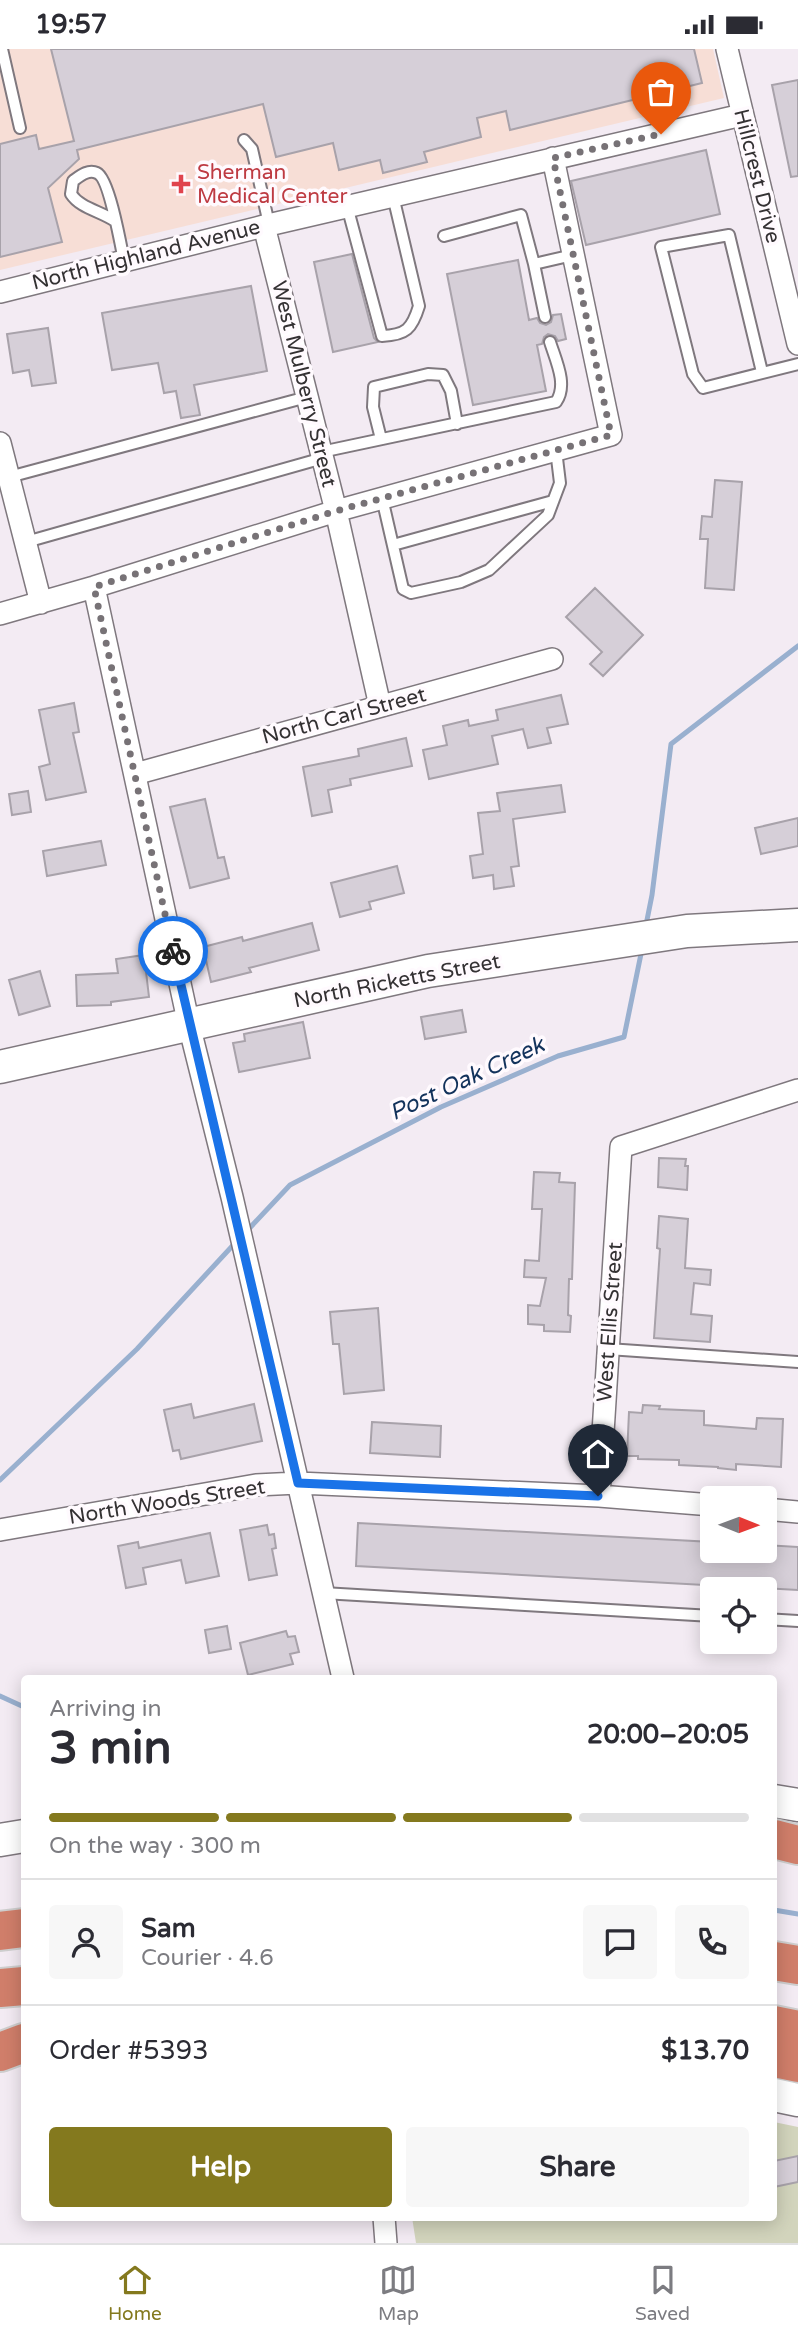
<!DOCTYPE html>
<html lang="en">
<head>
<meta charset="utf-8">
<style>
  body { margin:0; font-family:"Varela Round",sans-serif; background:#f7f7f7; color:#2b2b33; height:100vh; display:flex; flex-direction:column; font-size:26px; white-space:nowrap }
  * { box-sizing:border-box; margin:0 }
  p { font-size:23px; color:#7c7c81 }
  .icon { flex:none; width:38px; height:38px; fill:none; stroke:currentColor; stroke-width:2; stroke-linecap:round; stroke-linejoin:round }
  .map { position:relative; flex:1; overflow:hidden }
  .sheet { position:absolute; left:21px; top:1626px; width:756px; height:546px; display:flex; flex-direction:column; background:#fff; border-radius:7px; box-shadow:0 4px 18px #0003 }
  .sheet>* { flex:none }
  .needle { width:46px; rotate:91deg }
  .controls { position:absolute; left:700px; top:1437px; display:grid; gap:14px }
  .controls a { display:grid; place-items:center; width:77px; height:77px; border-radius:7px; background:#fff; box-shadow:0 4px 18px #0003; font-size:35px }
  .pin { position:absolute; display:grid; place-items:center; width:60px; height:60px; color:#fff; margin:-72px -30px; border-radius:50% 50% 50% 0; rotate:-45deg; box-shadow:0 0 7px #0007 }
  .pin .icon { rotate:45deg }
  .courier { position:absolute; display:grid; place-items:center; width:70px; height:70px; margin:-35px; border:5px solid #1a73e8; border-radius:50%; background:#fff; color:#222; box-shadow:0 2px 9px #0007 }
  .head em { font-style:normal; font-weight:700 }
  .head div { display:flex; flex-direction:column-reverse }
  .head { display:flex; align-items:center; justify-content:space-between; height:119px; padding:0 28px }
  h1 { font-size:46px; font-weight:700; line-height:52px }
  .bar { display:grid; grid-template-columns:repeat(4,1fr); gap:10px 7px; align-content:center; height:84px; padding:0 28px }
  .bar i { height:9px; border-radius:5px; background:#e1e1e2 }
  .bar .selected { background:#84791e }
  .bar p { grid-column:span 4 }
  .line { display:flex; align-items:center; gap:18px; padding:0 28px; border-top:2px solid #e1e1e2 }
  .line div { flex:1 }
  .round { display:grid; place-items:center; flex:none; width:74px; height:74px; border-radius:7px; background:#f7f7f7 }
  .primary-button { display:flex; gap:14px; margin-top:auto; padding:14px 28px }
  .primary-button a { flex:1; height:80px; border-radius:7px; background:#84791e; color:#fff; font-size:28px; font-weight:700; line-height:80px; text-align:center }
  .primary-button a+a { background:#f7f7f7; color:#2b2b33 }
  .status { display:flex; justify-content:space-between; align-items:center; height:49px; padding:0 35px; background:#fff; direction:ltr }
  .status svg { height:19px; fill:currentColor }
  .menu { display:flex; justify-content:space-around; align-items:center; height:98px; border-top:2px solid #e1e1e2; background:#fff; font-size:19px; color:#7c7c81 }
  .menu a { display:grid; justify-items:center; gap:4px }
  .menu .selected { color:#84791e }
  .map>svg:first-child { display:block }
  .medical { fill:#f7ded6 }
  .green { fill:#d2d4bc }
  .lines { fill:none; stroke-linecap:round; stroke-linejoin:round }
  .stream { stroke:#99b0cf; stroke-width:5 }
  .building { fill:#d6cfd8; stroke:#a8a2aa; stroke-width:2 }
  .lane-casing { stroke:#7f787e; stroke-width:14 }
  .street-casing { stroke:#7f787e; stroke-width:24 }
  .secondary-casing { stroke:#7f787e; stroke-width:35 }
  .highway-casing { stroke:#cecece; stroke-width:42 }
  .lane { stroke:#fff; stroke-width:10 }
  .street { stroke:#fff; stroke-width:21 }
  .secondary { stroke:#fff; stroke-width:32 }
  .highway { stroke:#d07e6a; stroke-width:38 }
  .done { stroke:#777276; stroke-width:7; stroke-dasharray:0 12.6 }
  .route { stroke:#1a73e8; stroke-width:9 }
  .health-dot { fill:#e0444e; stroke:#fffafe; stroke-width:2.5 }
  .labels { text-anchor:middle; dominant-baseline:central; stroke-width:7; stroke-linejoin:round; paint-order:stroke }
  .health-label { font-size:21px; fill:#be3a42; stroke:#fffafe; text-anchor:start }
  .street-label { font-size:21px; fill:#343133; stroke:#fffafe }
  .water-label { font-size:23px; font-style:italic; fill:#12325b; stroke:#fffafe }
</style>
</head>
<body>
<div class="status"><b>19:57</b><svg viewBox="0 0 49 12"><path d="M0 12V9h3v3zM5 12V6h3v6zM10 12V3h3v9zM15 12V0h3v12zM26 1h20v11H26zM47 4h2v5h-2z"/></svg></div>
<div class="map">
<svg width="798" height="2194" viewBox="0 0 798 2194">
  <rect width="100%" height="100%" fill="#f3ebf3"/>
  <path class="medical" d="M0,0H713L724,49L0,221Z"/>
  <path class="green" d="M774,2073L798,2078V2194H416L412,2168H774Z"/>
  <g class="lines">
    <path class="stream" d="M646,876L652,846L671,695L798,597
      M245,1184L290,1136L441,1058L558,1007L624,988L642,900
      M0,1431L137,1300L236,1193
      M0,1647L24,1658
      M774,1861L798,1865"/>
  </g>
  <path class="building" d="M51,0H694L702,34L510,81L506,62L477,69L481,88L424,103L427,113L383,124L380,111L339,121L333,94L276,108L263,55L77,101L79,110L48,139L62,193L0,208V95L36,86L39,100L74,92Z
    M798,31V127L791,128L772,36Z
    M706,101L720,165L586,196L571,132Z
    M352,205L374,289L378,293L333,303L314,213Z
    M518,211L529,271L537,269L540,274L546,276L551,273L553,266L561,265L566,290L558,292L555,287L548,285L544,288L542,295L537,296L546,342L473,356L447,225Z
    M251,237L267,322L194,336L200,366L181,369L176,342L164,344L158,314L112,321L102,264Z
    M48,279L56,334L32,337L29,321L13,324L7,285Z
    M715,431L742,433L734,541L705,539L708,490H700L702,467L712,468Z
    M595,539L643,586L603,627L590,615L602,603L566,568Z
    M561,646L568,675L547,679L551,694L528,699L523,680L492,687L498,715L429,730L423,701L447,696L443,677L468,671L469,677L498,671L496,661Z
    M74,654L79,683L73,684L86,743L46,751L39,718L50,715L39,661Z
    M406,689L412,717L350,730L351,736L328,741L332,763L312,767L303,718L359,707L358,700Z
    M561,736L565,763L513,770L519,817L511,818L514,837L494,840L493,826L473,829L470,807L483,805L478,764L500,762L497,744Z
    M28,742L31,763L12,766L9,745Z
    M205,750L218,809L224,808L229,829L190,839L170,758Z
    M798,769V797L761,805L755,779Z
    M101,792L106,816L47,827L43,802Z
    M397,817L404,844L369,853L371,860L340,868L331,834Z
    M312,874L319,901L249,919L251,923L211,933L203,898L242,888L243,892Z
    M144,906L149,948L111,953V956L77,957L76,926L118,924L116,910Z
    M40,922L50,957L19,966L9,931Z
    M462,961L466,983L425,990L421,968Z
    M303,973L310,1009L239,1023L233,994L245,992L244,985Z
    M659,1109L686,1110L685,1117H688L687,1141L658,1138Z
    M534,1123L560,1124L559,1133L575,1134L572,1230H569L568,1266L571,1267L570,1283L544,1282V1276L528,1275V1256L540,1257L546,1229L524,1228L525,1211L539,1212L542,1160H532Z
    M659,1167L688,1170L685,1219L711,1221L710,1236L694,1234L691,1265L712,1267L710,1293L654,1289L660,1200L657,1199Z
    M378,1259L384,1341L344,1345L339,1295H333L330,1263Z
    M191,1355L194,1369L254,1355L262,1392L181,1410L179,1401L173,1402L164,1361Z
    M643,1356L660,1357L659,1360L704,1362V1376L756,1380L757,1369L783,1370L781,1418L736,1415V1421L718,1419V1418L679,1416V1411L638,1410V1407H627L629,1363L642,1364Z
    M372,1373L441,1377L440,1408L370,1404Z
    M358,1474L712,1493V1502H765V1496L798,1498V1541L356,1517Z
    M267,1476L269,1486L274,1485L276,1499L272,1500L277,1526L249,1531L240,1481Z
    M210,1484L219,1527L186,1534L181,1511L143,1519L146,1535L126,1539L118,1497L138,1493L139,1499Z
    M227,1577L231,1600L209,1604L205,1581Z
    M286,1582L288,1588L295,1587L299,1603L290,1605L293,1615L248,1626L240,1594Z
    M798,2107V2133L774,2138V2112Z"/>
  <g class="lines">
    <defs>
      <path id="lane" d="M2,0L20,79
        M244,91L252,100L269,175
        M347,157L382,287C406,286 412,280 419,257L393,147
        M115,172C100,162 80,159 71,145L73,132C80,127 88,120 97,124C109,129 121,197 124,212
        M444,187L521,166L534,215L573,206
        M534,215L545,268
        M762,323L729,186L661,198L693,325L703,339L798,315
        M381,390L373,358L374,338L428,325L443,326L451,342L457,375
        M321,403L556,353C568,336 556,312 550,293
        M9,428L307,348
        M382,449L403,540L411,544L461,533L489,521L548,466L560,434L556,401
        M26,493L323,409
        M393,496L553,452
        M608,1300L798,1313
        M323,1544L712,1567
        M765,1570L798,1572"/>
      <path id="street" d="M727,0L798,295
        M264,177L336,462L380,657
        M0,243L264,177L742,66
        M0,394L41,554
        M94,538L189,976L232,1148L343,1629
        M0,565L94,538L336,462L611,386L553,109
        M135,725L552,610
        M599,1447L621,1098L798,1041
        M765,1460L798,1463
        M0,1481L256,1436L298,1434L599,1447L712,1456
        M384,2168L386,2194"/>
      <path id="secondary" d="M0,1018L428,922L687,882L798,876
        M774,1752L798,1756
        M0,1791L24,1787
        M774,2046L798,2051"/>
      <path id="highway" d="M774,1790L798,1796
        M0,1882L24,1879
        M774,1912L798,1916
        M0,1939L24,1937
        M774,1976L798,1981
        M0,2003L24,1994
        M774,2009L798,2014"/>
    </defs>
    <use href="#lane" class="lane-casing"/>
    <use href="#street" class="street-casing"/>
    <use href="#secondary" class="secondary-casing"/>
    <use href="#highway" class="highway-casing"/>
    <use href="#lane" class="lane"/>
    <use href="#street" class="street"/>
    <use href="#secondary" class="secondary"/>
    <use href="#highway" class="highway"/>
  </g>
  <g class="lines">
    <path class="done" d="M173,902L94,538L336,462L611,386L553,109L661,85"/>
    <path class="route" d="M173,902L298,1434L598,1447"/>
  </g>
  <path class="health-dot" d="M177.5 124.5h7v7h7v7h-7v7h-7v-7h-7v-7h7z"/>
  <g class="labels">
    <g class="health-label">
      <text x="197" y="123">Sherman<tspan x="197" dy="24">Medical Center</tspan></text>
    </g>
    <g class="street-label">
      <text transform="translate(757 127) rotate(76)">Hillcrest Drive</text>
      <text transform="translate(146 206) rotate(-14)">North Highland Avenue</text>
      <text transform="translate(304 335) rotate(76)">West Mulberry Street</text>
      <text transform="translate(344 667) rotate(-15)">North Carl Street</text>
      <text transform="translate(397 932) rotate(-11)">North Ricketts Street</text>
      <text transform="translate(610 1273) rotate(-86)">West Ellis Street</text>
      <text transform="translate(167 1453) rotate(-9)">North Woods Street</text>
    </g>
    <g class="water-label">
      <text transform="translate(467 1030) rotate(-25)">Post Oak Creek</text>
    </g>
  </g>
</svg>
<div class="controls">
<a><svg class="needle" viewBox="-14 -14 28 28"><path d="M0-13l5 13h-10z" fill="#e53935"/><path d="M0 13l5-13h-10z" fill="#7c7c81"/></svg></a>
<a><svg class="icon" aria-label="locate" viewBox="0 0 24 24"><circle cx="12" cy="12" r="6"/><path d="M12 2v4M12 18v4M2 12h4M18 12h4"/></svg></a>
</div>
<div class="pin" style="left:661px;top:85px;background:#ea580c"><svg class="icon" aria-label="bag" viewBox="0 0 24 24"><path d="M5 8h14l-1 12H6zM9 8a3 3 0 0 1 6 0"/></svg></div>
<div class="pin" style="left:598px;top:1447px;background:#1f2937"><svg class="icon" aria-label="home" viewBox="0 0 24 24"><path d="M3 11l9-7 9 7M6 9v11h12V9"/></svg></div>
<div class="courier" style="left:173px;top:902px"><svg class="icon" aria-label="bike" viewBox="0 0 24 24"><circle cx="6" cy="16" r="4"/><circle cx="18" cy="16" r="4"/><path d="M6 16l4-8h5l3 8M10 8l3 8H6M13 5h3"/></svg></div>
<section class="sheet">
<div class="head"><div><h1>3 min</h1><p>Arriving in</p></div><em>20:00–20:05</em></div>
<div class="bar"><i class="selected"></i><i class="selected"></i><i class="selected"></i><i></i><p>On the way · 300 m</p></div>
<div class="line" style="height:126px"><a class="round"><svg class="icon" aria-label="person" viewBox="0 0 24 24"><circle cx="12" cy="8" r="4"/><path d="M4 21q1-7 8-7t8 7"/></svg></a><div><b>Sam</b><p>Courier · 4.6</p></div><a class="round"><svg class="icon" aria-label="chat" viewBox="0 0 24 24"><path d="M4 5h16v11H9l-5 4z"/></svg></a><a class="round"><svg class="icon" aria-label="phone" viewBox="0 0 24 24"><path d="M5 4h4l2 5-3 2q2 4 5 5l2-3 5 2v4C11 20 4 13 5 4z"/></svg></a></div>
<div class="line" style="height:91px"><div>Order #5393</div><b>$13.70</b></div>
<div class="primary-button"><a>Help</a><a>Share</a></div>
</section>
</div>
<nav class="menu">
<a class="selected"><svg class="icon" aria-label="home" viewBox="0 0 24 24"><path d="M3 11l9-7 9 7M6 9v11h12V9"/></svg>Home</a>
<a><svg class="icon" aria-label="map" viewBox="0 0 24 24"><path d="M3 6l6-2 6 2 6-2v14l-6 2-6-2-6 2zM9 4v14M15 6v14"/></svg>Map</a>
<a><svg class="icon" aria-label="saved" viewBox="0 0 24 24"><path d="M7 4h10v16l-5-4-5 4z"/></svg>Saved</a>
</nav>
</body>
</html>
